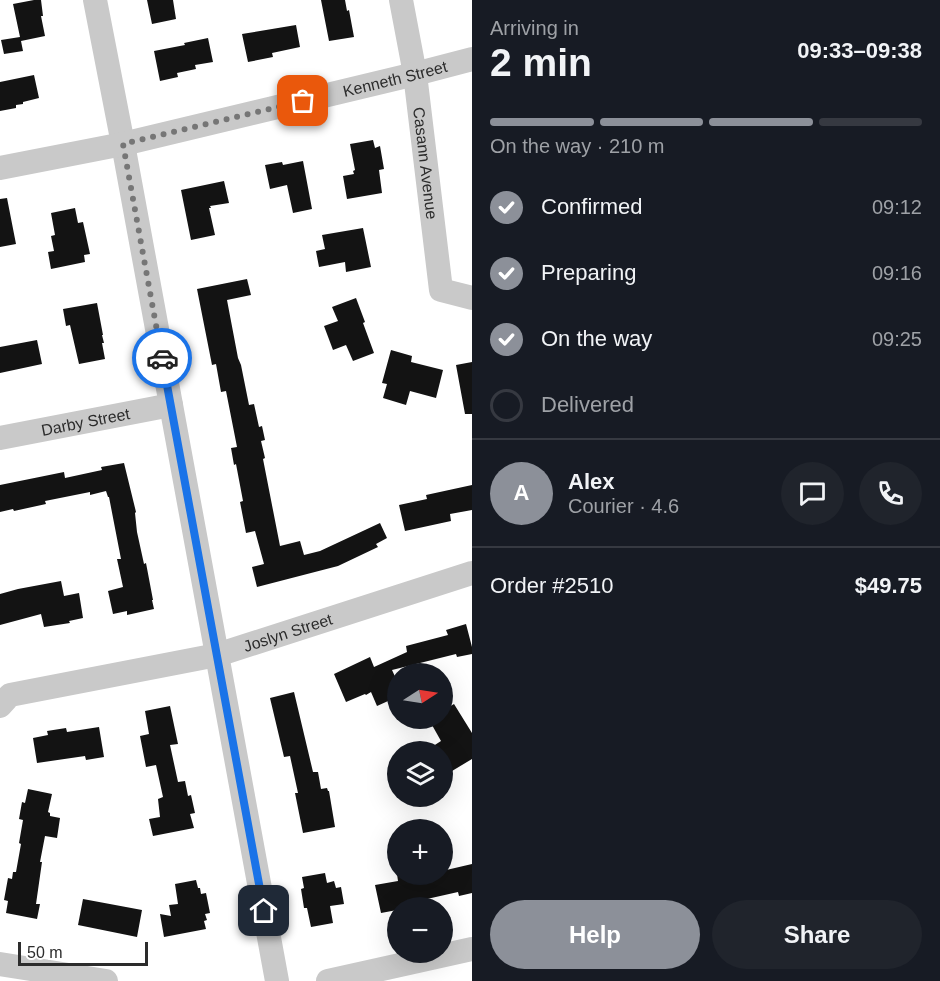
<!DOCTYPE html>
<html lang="en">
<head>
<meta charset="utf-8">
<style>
  body { margin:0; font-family:Helvetica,sans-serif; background:#20242c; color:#f1f3f6; height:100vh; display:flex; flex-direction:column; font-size:22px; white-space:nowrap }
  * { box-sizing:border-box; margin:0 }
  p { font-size:20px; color:#9ea1a6 }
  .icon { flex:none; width:33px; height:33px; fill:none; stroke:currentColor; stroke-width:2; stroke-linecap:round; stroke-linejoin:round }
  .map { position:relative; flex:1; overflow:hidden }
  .panel { display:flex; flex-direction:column; background:#171b24; width:468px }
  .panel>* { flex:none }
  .needle { width:39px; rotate:78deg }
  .buttons { position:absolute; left:387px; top:663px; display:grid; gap:12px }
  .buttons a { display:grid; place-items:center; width:66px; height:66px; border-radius:50%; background:#171b24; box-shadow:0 6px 24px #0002; font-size:30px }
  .scale { position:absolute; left:18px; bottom:15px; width:130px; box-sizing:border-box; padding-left:6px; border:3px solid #2c2c2c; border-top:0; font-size:16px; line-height:21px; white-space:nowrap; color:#2c2c2c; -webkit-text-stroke:4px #fff; paint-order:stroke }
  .pin { position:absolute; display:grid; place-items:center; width:51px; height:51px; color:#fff; margin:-26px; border-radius:12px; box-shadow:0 3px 9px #0006 }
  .courier { position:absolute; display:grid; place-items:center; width:60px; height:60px; margin:-30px; border:4px solid #1a73e8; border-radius:50%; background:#fff; color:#222; box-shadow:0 2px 8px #0007 }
  .headline em { font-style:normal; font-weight:700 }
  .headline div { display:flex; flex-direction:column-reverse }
  .headline { display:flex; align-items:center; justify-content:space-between; height:102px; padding:0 18px }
  h1 { font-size:39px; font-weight:700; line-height:45px }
  .bar { display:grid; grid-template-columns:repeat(4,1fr); gap:9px 6px; align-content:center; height:72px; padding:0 18px }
  .bar i { height:8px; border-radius:4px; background:#363941 }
  .bar .selected { background:#8c9099 }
  .bar p { grid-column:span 4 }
  .line { display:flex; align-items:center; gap:15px; padding:0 18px; border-top:2px solid #363941 }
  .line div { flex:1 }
  .round { display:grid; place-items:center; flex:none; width:63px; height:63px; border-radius:32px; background:#20242c }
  ol { padding:0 18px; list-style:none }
  li { display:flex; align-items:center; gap:18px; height:66px }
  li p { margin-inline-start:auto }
  li .icon { padding:6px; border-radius:50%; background:#8c9099; color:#fff; stroke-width:4 }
  li:last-child { color:#9ea1a6 }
  li i { width:33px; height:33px; border:3px solid #363941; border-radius:50% }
  .primary-button { display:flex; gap:12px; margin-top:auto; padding:12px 18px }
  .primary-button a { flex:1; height:69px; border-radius:36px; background:#8c9099; color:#fff; font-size:24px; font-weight:700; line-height:69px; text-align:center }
  .primary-button a+a { background:#20242c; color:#f1f3f6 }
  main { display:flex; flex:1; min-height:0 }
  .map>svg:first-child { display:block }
  .building { fill:#131313 }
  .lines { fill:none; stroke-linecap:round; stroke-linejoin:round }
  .minor { stroke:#c9c9c9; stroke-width:24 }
  .done { stroke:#767676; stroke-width:6; stroke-dasharray:0 10.8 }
  .route { stroke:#1a73e8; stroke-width:8 }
  .labels { text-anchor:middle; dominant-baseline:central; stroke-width:6; stroke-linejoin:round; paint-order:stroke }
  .street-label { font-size:16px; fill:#2c2c2c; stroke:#fff }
</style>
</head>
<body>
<main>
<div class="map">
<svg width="472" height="981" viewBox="0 0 472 981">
  <rect width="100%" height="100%" fill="#fff"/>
  <path class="building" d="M34,0H41L43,16H41L45,36L21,41L23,51L4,54L1,40L20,37L13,4Z
    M147,0H173L176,19L152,24Z
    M321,0H345L347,11L349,10L354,37L329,41Z
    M296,25L300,47L272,53L273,57L248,62L242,34Z
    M208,38L213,62L195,65L196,69L177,73L178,77L160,81L154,51L185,45L184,43Z
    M34,75L39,98L23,102V104L16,105V108L0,111V82Z
    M373,140L375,148L380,146L384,169L379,170L382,193L347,199L343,176L354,174L353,171L355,170L350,144Z
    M303,161L312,209L293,213L287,185L270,189L265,165L282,162L283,165Z
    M224,181L229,203L210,206L211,208H209L215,235L191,240L181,190Z
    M7,198L16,244L0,247V199Z
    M75,208L78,223L83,222L90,254L84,255L85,262L51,269L48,252L54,251L51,236L55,235L51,213Z
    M363,228L371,267L346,272L345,262L319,267L316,251L325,249L322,235Z
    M247,279L251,295L227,300L238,358L241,365L249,405L254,404L259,427L262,426L265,440L261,441L265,458L263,459L280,546L300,541L304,555L320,551L380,523L387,538L376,544L378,547L338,566L257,587L252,567L264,564L255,531L246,533L240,502L243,501L236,464L234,465L231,448L237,447L226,391L221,392L216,364L212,365L197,289Z
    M356,298L365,322L363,323L374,353L353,361L346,345L333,350L324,326L338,321L332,307Z
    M97,303L103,335H102L104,343H102L105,359L79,364L70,325L66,326L63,309Z
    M37,340L42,364L0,373V347Z
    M391,350L412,356L411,362L443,370L436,398L410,391L406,405L383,398L387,384L382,383Z
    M472,362V414H465L456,365Z
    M124,463L136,512L135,513L137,532L144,564L146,563L153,600H152L154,609L127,615V611L113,614L108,591L123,587L117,559H121L109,497H108L106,491L90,495V492L45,501L46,504L14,511L13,509L0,512V485L64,472L65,478L102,470L101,467Z
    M472,485V510L450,514L451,521L405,531L399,505L427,499L426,495Z
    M61,581L64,596L79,593L83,618L69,621L70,623L44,627L41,614L0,625V594L18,589Z
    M466,624L472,647V654L457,657L456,654L392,670L398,683L392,686L397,697L377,706L371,692L366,695L365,694L346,702L334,674L370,657L374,667L407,652L406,646L448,635L446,630Z
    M294,692L313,772H318L321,789L327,788L328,791H329L335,827L303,833L295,793H298L290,756L284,757L270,698Z
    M454,704L472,733V759L447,774L442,766V752H424L441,741L432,725L434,724L431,718H442V711Z
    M170,706L178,744L170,745L178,782L185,781L188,796L191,795L195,813L190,814L194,828L153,836L149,819L160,817L158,799L163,797L156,765L146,767L140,736L149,734L145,711Z
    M99,727L104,757L86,760L85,756L37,763L33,738L48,735L47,731L66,728L67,732Z
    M28,789L52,794L48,812L50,813V816L60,818L57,838L45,836L40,862H42L36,904H40L37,919L6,913L8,901L4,900L8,878L12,879L13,872H16L21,844L19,843L23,820L19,819L22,802L25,803Z
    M472,864V893L459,896L458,892L418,901V905L406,908H398L397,910L381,913L375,885L398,881L397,874H442V871Z
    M325,873L327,883L334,881L336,888L341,887L344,904L330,906L333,923L311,927L307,908H304L301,889L304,888L302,877Z
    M196,880L198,888H200L201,894L206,893L210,913L205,914L207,920L204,921L206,929L164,937L160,914L171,916L169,905L178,904L175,884Z
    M83,899L142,910L137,937L78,925Z"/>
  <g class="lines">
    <g class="minor">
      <path d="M95,0L123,144L277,981"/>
      <path id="s1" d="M401,0L415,74L441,290L472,298"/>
      <path id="s2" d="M0,168L123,144L415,74L472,59"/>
      <path id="s3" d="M0,438L171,405"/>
      <path id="s4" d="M0,706L10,695L217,655L472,573"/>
      <path d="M0,964L106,981"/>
      <path d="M328,981L472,949"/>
    </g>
  </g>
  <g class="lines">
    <path class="done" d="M162,358L123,144L303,101"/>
    <path class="route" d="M162,358L264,911"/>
  </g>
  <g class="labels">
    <g class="street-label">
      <text stroke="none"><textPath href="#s2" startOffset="405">Kenneth Street</textPath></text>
      <text stroke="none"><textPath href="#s1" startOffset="165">Casann Avenue</textPath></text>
      <text stroke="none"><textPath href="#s3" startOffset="87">Darby Street</textPath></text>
      <text stroke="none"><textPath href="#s4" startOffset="300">Joslyn Street</textPath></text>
    </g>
  </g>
</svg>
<div class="buttons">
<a><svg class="needle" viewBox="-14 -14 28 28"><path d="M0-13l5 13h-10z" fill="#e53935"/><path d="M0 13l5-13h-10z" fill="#9ea1a6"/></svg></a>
<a><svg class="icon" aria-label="layers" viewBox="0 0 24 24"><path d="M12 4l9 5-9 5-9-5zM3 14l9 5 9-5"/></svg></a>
<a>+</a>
<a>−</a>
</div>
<div class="scale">50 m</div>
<div class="pin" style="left:303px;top:101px;background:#ea580c"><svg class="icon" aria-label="bag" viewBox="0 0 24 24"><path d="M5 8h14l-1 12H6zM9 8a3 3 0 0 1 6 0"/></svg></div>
<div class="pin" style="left:264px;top:911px;background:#1f2937"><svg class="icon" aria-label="home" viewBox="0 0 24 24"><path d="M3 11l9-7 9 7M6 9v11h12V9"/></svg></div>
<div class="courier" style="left:162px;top:358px"><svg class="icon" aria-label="car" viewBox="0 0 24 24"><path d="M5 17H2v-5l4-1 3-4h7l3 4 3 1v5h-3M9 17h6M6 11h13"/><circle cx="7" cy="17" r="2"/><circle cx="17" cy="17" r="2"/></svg></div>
</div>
<section class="panel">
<div class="headline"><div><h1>2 min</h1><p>Arriving in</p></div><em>09:33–09:38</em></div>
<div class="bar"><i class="selected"></i><i class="selected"></i><i class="selected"></i><i></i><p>On the way · 210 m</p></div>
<ol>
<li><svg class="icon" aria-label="check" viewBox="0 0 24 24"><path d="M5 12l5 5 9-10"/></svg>Confirmed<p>09:12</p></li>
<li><svg class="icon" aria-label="check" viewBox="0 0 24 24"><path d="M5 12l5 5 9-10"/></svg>Preparing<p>09:16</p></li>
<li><svg class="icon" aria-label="check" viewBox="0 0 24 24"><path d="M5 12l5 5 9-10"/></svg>On the way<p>09:25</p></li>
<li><i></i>Delivered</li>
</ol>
<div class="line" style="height:108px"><b class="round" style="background:#8c9099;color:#fff">A</b><div><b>Alex</b><p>Courier · 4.6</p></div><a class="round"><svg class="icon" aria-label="chat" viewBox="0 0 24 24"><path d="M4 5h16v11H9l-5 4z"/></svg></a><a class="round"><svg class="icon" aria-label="phone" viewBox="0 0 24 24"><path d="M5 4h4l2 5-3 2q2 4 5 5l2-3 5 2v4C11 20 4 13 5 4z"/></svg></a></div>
<div class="line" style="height:78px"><div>Order #2510</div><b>$49.75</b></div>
<div class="primary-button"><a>Help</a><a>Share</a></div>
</section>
</main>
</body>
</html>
